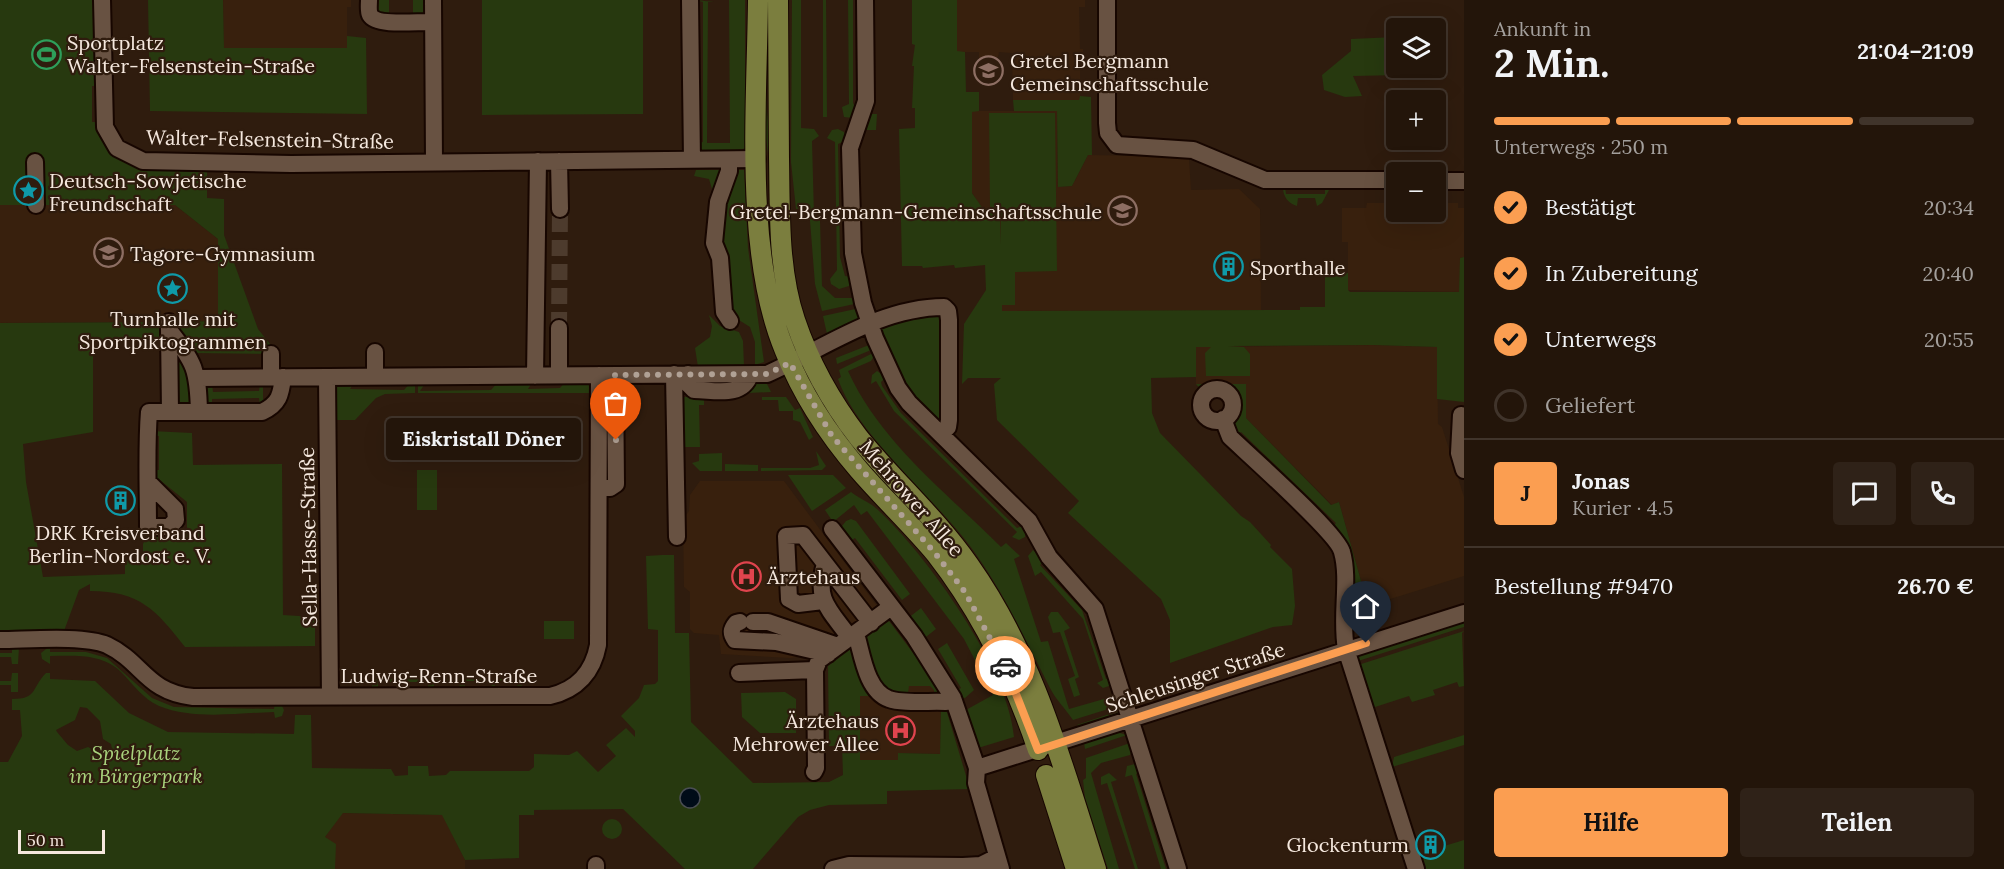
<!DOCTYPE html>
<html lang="de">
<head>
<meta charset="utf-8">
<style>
  body { margin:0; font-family:Lora,serif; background:#2f2218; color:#f1f3f6; height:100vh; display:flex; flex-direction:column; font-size:22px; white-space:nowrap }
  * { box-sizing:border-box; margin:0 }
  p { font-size:20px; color:#a39f9c }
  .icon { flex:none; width:33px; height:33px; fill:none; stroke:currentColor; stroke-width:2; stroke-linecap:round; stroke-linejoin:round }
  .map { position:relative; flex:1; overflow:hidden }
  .side { display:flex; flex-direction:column; background:#23150a; width:540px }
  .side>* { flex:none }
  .tools { position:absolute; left:1386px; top:18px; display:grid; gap:12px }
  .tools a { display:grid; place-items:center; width:60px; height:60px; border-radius:6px; background:#23150a; box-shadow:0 6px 24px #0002,0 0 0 2px #40342b; font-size:30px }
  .scale { position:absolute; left:18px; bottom:15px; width:87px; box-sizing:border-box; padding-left:6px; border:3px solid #f5e8de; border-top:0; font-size:16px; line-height:21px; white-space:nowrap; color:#f5e8de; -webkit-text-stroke:4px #2f1c0e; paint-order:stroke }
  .pin { position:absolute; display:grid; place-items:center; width:51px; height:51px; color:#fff; margin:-62px -26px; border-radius:50% 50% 50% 0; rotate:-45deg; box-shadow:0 0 6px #0007 }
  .pin .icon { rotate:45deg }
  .courier { position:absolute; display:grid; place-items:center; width:60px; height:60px; margin:-30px; border:4px solid #fb9e51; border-radius:50%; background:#fff; color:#222; box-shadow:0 2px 8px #0007 }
  .bubble { position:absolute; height:42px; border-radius:6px; background:#23150a; box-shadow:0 6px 24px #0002,0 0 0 2px #40342b; font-size:20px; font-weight:700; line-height:42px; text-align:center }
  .headline em { font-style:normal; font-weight:700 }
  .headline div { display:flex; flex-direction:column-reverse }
  .headline { display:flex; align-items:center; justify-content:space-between; height:102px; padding:0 30px }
  h1 { font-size:39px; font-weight:700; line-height:45px }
  .bar { display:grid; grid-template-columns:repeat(4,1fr); gap:9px 6px; align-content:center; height:72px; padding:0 30px }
  .bar i { height:8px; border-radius:4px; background:#40342b }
  .bar .on { background:#fb9e51 }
  .bar p { grid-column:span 4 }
  .line { display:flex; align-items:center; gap:15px; padding:0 30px; border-top:2px solid #40342b }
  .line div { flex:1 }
  .round { display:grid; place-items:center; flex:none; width:63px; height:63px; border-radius:6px; background:#2f2218 }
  ol { padding:0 30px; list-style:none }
  li { display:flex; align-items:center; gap:18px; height:66px }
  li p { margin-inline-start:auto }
  li .icon { padding:6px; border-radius:50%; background:#fb9e51; color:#111; stroke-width:4 }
  li:last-child { color:#a39f9c }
  li i { width:33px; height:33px; border:3px solid #40342b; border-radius:50% }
  .primary-button { display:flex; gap:12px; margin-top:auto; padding:12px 30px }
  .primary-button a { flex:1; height:69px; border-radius:6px; background:#fb9e51; color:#111; font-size:24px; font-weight:700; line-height:69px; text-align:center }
  .primary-button a+a { background:#2f2218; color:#f1f3f6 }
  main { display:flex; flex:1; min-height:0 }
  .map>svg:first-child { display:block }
  .built { fill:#38200d }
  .green { fill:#27390f; fill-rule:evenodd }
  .water { fill:#000c18; stroke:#4a4e53; stroke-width:1.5 }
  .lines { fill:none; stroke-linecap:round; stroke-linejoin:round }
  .minor-tunnel { stroke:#4d3b2d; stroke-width:16; stroke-dasharray:16 8; stroke-linecap:butt }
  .minor-casing { stroke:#170600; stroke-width:20 }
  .major-casing { stroke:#170600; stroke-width:22 }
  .minor { stroke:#685242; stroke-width:16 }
  .major { stroke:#7b7e3e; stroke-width:20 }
  .done { stroke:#b0a195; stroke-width:6; stroke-dasharray:0 10.8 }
  .route { stroke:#fb9e51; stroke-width:8 }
  .labels { text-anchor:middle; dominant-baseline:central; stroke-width:4.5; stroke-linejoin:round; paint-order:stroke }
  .poi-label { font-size:20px; fill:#f5e8de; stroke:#2f1c0e; text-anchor:start }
  .street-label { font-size:20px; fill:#f5e8de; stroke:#2f1c0e }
  .park-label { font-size:20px; font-style:italic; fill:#a9d37d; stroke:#2f1c0e }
</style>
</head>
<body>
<main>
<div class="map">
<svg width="1464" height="869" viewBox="0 0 1464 869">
  <rect width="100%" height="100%" fill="#2f1c0e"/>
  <path class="built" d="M223,0H351V7H347V48H224Z
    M957,0H1085V7H1079L1080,49H1083V59L1080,60V100H1013L1012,53L999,52L998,57L979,58V52H957Z
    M972,111H1057L1058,187L1072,186L1088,155L1184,157L1189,159L1191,190L1239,189L1260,209L1261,310L1002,311L1000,213L986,214L972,193Z
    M1367,203H1396V212H1436V203H1458V208H1464V257L1460,258V292L1348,290V242H1342V208H1366Z
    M0,205H175L218,239V321L0,323Z
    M1373,345L1437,347L1438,424L1442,427L1464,497V576L1368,606L1339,502L1332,505L1246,418L1245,384H1196V347Z
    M700,481H784L879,609L813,655L790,658L721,654L719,635L694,633L690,629V592L684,587L683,519L689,511L690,495Z
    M908,686H931L934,689L941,709L940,754L898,753V760H860V696L908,693Z
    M342,813L443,815L465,860V869H324V838Z"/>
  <path class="green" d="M0,0H98L97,86H92V122H98L104,144L113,153L207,168V198L224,199V235L258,329L278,354L192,353L172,322L218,321V239L175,205H0Z
    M148,0H223L224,48H347V36L366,38L367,114L150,111Z
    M374,0H389V15L378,14Z
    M413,0H429L427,9L424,14L413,15Z
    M482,0H643V114L482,115Z
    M696,0L714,2H708L707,143H730L729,0H745V148L739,151L701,152L700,145L696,143L703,142V2Z
    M767,0V111L788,316L784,317L770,223L768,154L763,113Z
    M792,0H801V128L814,129L819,136L812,141L814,215L820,221L822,286L835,298H853L859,303L822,311L815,284L809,208L796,209L791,162Z
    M823,0H826L827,117H823Z
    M848,0H853V103L856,109L853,118L844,117L842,107L849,104Z
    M912,0H957V51L965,52L966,92H979V111L972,112V193L986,213H1000L1001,245V210H990L989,113H1055L1057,271L1015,272V305H1002V311L1300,310V307H1325V268L1348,273V290L1350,292H1459L1460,258L1464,257V220V402L1437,399V347L1373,345L1228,346L1244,347L1250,354V376H1206L1205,353L1211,347H1196V377L1151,378L1152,413L1160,433L1241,516L1250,522L1271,545L1270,547L1292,569L1295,606L1292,625L1273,627L1170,663V620L1161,599L1068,513L1079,501L997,420L994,384L1001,378H968L962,384L964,324L986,290L985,265L955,268L954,265L923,268L922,266H902L899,129L915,128V108H912L914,66H912L915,45L912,44Z
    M1396,37V68H1401V75L1353,76L1362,96L1345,97L1324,90L1322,75L1351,51V39Z
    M1080,96L1091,97L1092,155H1088L1072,186L1058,187L1057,111H1014L1013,100H1079Z
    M869,114H877L876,130H862Z
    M838,129L844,132L847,140L838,144L840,257L845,276L852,277L849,286L839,289L831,284L830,279L837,270L835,142L827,138L832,130Z
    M696,170H720L718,189H712L709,179L694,176Z
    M733,170H744L748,248L764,362L755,365V342L750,327L731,315L717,227Z
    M1325,186L1329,190L1322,203L1317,206L1315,198H1298L1297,206C1288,203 1283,197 1283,187H1285L1286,194H1325Z
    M860,308L857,322L827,334L823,316Z
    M942,311L943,419H934L904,387L881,334L883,324Z
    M709,315L720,326L739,332L743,341L744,366L698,367L695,348L710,337L712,326Z
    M165,322V340L93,342V432L23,444L26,482L43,577L125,574V561L143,560V544L148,532L187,533V502L150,472V470H159V436H151V431L192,433L193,465L282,464L283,615L315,617V646L185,647C156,610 140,591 90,591V584L79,590L64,631H0V323Z
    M173,342C183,359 204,386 189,405L173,407Z
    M874,343L876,348L837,364L836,358Z
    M877,351L871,361L848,371C880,442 947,493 1001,547L1006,543L1020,556L1014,559L1041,642L1048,641L1069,709L1111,697L1117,698L1121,705L1073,720C1065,708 1056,700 1050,688C1025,639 1003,590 970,546C933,496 857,435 838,379L841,377L839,370Z
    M877,371L886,377L881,382L882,386L901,413L1017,528L1025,525V537L1019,540L1012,537L1017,532L894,411L876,381L871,384L872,375Z
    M415,381V393L385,394L376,398L355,420H334V388L339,384L355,382L350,389L404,390L411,382Z
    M418,381H427L420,391L491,390L499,381H533L528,389L560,388L566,381C579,382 589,379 593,393H418Z
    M212,384L213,392L259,391L260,384H263V399H270L260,405L259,398L212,399V406L206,403L204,389Z
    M750,384H767L771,392L747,393Z
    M1196,384H1246V418L1331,505L1339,502L1368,606L1349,611L1331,529L1336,523L1241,432L1236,436L1234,434C1234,423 1238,408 1235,398C1232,382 1212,384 1202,391Z
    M683,397H704V405H699L700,447H683Z
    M762,397H786L795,410L800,408L813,437L809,440L800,422L793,420V411H779L778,400H762Z
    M538,445L537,462H491L492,446Z
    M816,451L826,466L822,470L761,471V468H810L819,465Z
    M722,453V471H700L692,463L699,461V454Z
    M725,464L758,465V471H725Z
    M417,470H437V510H417Z
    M788,475H833L846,488L812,511Z
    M851,492C860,499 870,502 878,510C927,555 1009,670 1014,737L978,748L964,711L993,695L964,639L867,511L861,515L854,505L833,522L825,510Z
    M851,519L856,521L910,594L902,600L855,538L849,542L839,530L846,521Z
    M1033,550L1045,560L1040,565L1082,610L1106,679L1114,677L1109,686L1103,688L1097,683L1103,680L1083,619L1041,572L1035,576L1028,556Z
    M662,555H674L675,633H689L691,722L753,783L829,782L843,775L842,746H829L828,666L852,648L872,696H860V760H898V753L940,754L941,708L946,709L970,789L887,791V804L829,805L810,810L798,817L753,869H685L623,809L534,810V815H519V858L465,860L442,815L343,813L325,837L336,844L335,869H0V762H8L22,736L20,710H12V699C38,699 31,688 46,673H50V679L95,681L129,713L168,732L294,734L295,715H311L312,768L391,769L395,776L408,775V766H428L429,776L446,775L450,771H529L534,767V754L569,755L577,751L598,772L616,756L606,745L626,728L635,737V731L621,716L639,698L644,685L655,684L658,681V630L648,629L646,556ZM80,707L87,708L100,721L103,739L111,744L112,749L105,756L88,747L77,751L68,745L57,732L56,730L75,720ZM686,789L695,790L699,794L693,808L687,807L681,794Z
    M921,608L936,629L922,640L907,619Z
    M1051,612H1058L1070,628L1064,631L1079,677L1075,679L1080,695L1074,697L1068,679L1075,676L1060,632L1053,633L1048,617Z
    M1464,619V627L1355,662L1362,651Z
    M544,621H574V639H544Z
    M889,621L929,674L940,696H934V690L930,686H909L908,693C872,693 874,670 862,640Z
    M1464,631L1462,633L1464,686L1459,687L1457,682L1433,690L1435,695L1412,702L1409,696L1372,708L1355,666Z
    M947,643L974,690L965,698L958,697L956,691L961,688L938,649Z
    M12,646L19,647L18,664H12L11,657H0V653H12Z
    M50,646V652H86L107,658L152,698L174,707L274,709L275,702H280L284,710L282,716L275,718L274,712C238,713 193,720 159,706C143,699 133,684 121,672C101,653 75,656 50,656V664L42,659L41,653Z
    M376,672V679H517L519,672L522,675V687L518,690L517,681H495V690H492L491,681H465V691L460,690L459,681L434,682V691H428V682H403V691L398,690V682H378V691L372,689V675Z
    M12,673H18V692H11V685H0V681H11Z
    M785,692L796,699V733H760L742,717L741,693Z
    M1121,710L1119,714L1080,731L1077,725Z
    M1116,732L1127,735L1085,749L1084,743Z
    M1464,735V745L1392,767L1394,757Z
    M1133,742L1130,755L1101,763L1091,773L1119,869H1108L1085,798L1083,780L1086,778V758Z
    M1135,764L1142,771L1136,774L1166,869H1161L1132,775L1125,777L1127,766Z
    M1109,773L1117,780L1111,782L1138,869H1135L1107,783L1101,785V777Z
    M602 829a10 10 0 1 1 20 0a10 10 0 1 1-20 0Z
    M1464,840V869H1423L1418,854Z"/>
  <path class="water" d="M680 798a10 10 0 1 1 20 0a10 10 0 1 1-20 0Z"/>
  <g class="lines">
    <path class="minor-tunnel" d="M559,328L560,209"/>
    <defs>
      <path id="minor" d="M102,0L105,127L117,148L143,161L291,164L757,159
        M369,0C369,5 368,11 370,15C377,27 420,21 433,22
        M433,0L434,161
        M690,0L692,160
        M865,0L866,101L850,148L853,253L863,303L875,338L898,388L909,403L1029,521L1049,557L1095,609L1178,869
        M1107,0V123L1108,133L1117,145L1193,150L1265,180H1396
        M729,160V171L718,202L714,243L720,258L724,312L730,321
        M559,161L560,209
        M35,162L36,205
        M1436,181H1464
        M169,322V330C195,363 198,370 199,412
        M169,330L170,412
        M375,352V377
        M271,354V377
        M674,374L677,537
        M688,374V384L694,390C715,390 742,398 750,375
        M559,375V328
        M535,376L538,161
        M327,377L330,696
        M199,378L767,374C823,349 880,307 944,307L948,311L949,320V420L948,427L941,434
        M1201 405a16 16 0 1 1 32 0a16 16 0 1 1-32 0Z
        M1461,415L1459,453L1464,470
        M1223,419L1230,437C1250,456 1338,534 1342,552C1350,580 1340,617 1346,649L1416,869
        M148,482L175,509L176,520L169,527H148C148,489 146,450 149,412H262C279,404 281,395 283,377
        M599,488H610L616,484L615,375
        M832,529L914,636L953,698L977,768L976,783L1001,869
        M825,564C814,600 830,610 850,638
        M823,601L798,604L789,599L786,536L803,535L871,623
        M740,622L736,623C731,629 730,633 735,640L776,642L828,654
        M753,622H768L838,646
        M856,634C862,653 866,691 889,699C902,704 931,701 946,702L953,698
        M0,640C27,640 84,635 107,645C143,662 146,692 193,697L550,696C577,690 593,672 598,645L599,375
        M739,673L815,670
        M977,768L1464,613
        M814,772L816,768L815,670L819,660L891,607
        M596,865V869
        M833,869L849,865L963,866L981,865L997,857"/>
      <path id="major" d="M758,0C757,105 744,254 785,351C802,394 829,435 859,470C884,499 912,525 936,554C982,613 1014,679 1038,750
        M778,0C778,53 779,106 779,158C780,211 778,270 795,320C809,362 832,403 859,438C894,481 937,519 969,565C1034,657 1062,763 1096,869
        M1046,775L1076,869"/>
    </defs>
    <use href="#minor" class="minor-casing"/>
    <use href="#major" class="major-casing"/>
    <use href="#minor" class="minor"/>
    <use href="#major" class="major"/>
  </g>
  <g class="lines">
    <path class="done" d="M616,440L615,375L767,374L790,363L832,436L935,553L965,592L1005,666"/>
    <path class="route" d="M1005,666L1038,750L1366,643"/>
  </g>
  <defs>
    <symbol id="stadium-ring" viewBox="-11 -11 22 22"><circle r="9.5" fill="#2f1c0e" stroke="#2e9e5b" stroke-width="1.5"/><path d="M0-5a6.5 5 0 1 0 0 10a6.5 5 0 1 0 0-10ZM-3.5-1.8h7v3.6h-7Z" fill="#2e9e5b"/></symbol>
    <symbol id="school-ring" viewBox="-11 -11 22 22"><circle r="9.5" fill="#2f1c0e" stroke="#8d6e63" stroke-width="1.5"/><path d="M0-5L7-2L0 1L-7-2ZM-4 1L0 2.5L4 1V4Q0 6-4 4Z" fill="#8d6e63"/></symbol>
    <symbol id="sight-ring" viewBox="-11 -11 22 22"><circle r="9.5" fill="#2f1c0e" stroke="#0f9aa8" stroke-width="1.5"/><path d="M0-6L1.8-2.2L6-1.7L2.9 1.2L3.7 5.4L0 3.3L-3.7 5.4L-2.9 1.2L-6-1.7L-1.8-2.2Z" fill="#0f9aa8"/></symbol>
    <symbol id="building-ring" viewBox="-11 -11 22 22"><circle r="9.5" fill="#2f1c0e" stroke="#0f9aa8" stroke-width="1.5"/><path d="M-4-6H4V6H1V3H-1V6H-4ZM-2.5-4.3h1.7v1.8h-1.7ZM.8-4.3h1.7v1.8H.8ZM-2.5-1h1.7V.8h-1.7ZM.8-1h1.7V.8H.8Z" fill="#0f9aa8"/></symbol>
    <symbol id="hospital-ring" viewBox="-11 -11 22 22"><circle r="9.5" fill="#2f1c0e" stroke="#e0444e" stroke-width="1.5"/><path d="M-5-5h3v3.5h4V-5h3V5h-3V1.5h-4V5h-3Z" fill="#e0444e"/></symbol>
  </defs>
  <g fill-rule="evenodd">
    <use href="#stadium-ring" x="30" y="38" width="33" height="33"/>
    <use href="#school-ring" x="972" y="54" width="33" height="33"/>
    <use href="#sight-ring" x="12" y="174" width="33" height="33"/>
    <use href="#school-ring" x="1106" y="194" width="33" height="33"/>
    <use href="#school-ring" x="92" y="236" width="33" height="33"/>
    <use href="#building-ring" x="1212" y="250" width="33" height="33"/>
    <use href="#sight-ring" x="156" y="272" width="33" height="33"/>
    <use href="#building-ring" x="104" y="484" width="33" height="33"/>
    <use href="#hospital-ring" x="730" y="560" width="33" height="33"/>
    <use href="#hospital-ring" x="884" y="714" width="33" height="33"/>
    <use href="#building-ring" x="1414" y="828" width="33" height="33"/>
  </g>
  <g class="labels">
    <g class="poi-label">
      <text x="67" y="42">Sportplatz<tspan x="67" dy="23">Walter-Felsenstein-Straße</tspan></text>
      <text x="1010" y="60">Gretel Bergmann<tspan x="1010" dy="23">Gemeinschaftsschule</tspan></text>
      <text x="49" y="180">Deutsch-Sowjetische<tspan x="49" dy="23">Freundschaft</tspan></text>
      <text x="1102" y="211" text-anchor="end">Gretel-Bergmann-Gemeinschaftsschule</text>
      <text x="130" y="253">Tagore-Gymnasium</text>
      <text x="1250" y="267">Sporthalle</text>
      <text x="173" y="318" text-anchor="middle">Turnhalle mit<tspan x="173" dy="23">Sportpiktogrammen</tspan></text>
      <text x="120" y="532" text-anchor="middle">DRK Kreisverband<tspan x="120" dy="23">Berlin-Nordost e. V.</tspan></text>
      <text x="767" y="576">Ärztehaus</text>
      <text x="879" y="720" text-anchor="end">Ärztehaus<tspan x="879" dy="23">Mehrower Allee</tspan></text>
      <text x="1409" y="844" text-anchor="end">Glockenturm</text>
    </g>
    <g class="street-label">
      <text transform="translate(270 139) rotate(1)">Walter-Felsenstein-Straße</text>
      <text transform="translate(912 498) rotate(49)">Mehrower Allee</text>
      <text transform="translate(308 537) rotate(-91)">Sella-Hasse-Straße</text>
      <text x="439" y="675">Ludwig-Renn-Straße</text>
      <text transform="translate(1195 677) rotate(-18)">Schleusinger Straße</text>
    </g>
    <g class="park-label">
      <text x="136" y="752">Spielplatz<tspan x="136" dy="23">im Bürgerpark</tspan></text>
    </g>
  </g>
</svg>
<div class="tools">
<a><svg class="icon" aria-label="layers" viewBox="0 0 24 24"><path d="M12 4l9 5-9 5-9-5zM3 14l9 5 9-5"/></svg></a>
<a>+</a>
<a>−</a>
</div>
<div class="scale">50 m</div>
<div class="pin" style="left:616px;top:440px;background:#ea580c"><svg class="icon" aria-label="bag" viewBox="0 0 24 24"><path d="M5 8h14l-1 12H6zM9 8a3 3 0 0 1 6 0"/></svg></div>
<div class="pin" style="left:1366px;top:643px;background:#1f2937"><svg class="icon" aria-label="home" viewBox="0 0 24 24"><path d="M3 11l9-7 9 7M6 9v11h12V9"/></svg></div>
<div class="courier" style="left:1005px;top:666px"><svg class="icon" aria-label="car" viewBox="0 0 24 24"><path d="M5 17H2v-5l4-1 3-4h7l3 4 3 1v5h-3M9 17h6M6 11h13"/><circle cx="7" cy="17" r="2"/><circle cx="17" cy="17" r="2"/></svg></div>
<div class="bubble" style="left:386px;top:418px;width:195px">Eiskristall Döner</div>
</div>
<section class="side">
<div class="headline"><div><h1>2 Min.</h1><p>Ankunft in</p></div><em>21:04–21:09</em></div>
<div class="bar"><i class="on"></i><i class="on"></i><i class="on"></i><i></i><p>Unterwegs · 250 m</p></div>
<ol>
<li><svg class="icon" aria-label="check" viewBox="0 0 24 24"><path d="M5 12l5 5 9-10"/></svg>Bestätigt<p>20:34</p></li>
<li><svg class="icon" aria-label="check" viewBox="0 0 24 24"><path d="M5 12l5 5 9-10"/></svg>In Zubereitung<p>20:40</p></li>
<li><svg class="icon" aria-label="check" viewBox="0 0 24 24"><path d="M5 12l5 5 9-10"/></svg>Unterwegs<p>20:55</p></li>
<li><i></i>Geliefert</li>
</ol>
<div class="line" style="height:108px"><b class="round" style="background:#fb9e51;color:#111">J</b><div><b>Jonas</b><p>Kurier · 4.5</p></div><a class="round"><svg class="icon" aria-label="chat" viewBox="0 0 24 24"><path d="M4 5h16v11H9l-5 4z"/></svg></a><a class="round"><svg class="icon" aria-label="phone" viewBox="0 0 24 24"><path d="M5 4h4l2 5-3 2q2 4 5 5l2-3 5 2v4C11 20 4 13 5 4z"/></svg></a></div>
<div class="line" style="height:78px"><div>Bestellung #9470</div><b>26.70 €</b></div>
<div class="primary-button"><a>Hilfe</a><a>Teilen</a></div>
</section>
</main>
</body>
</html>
